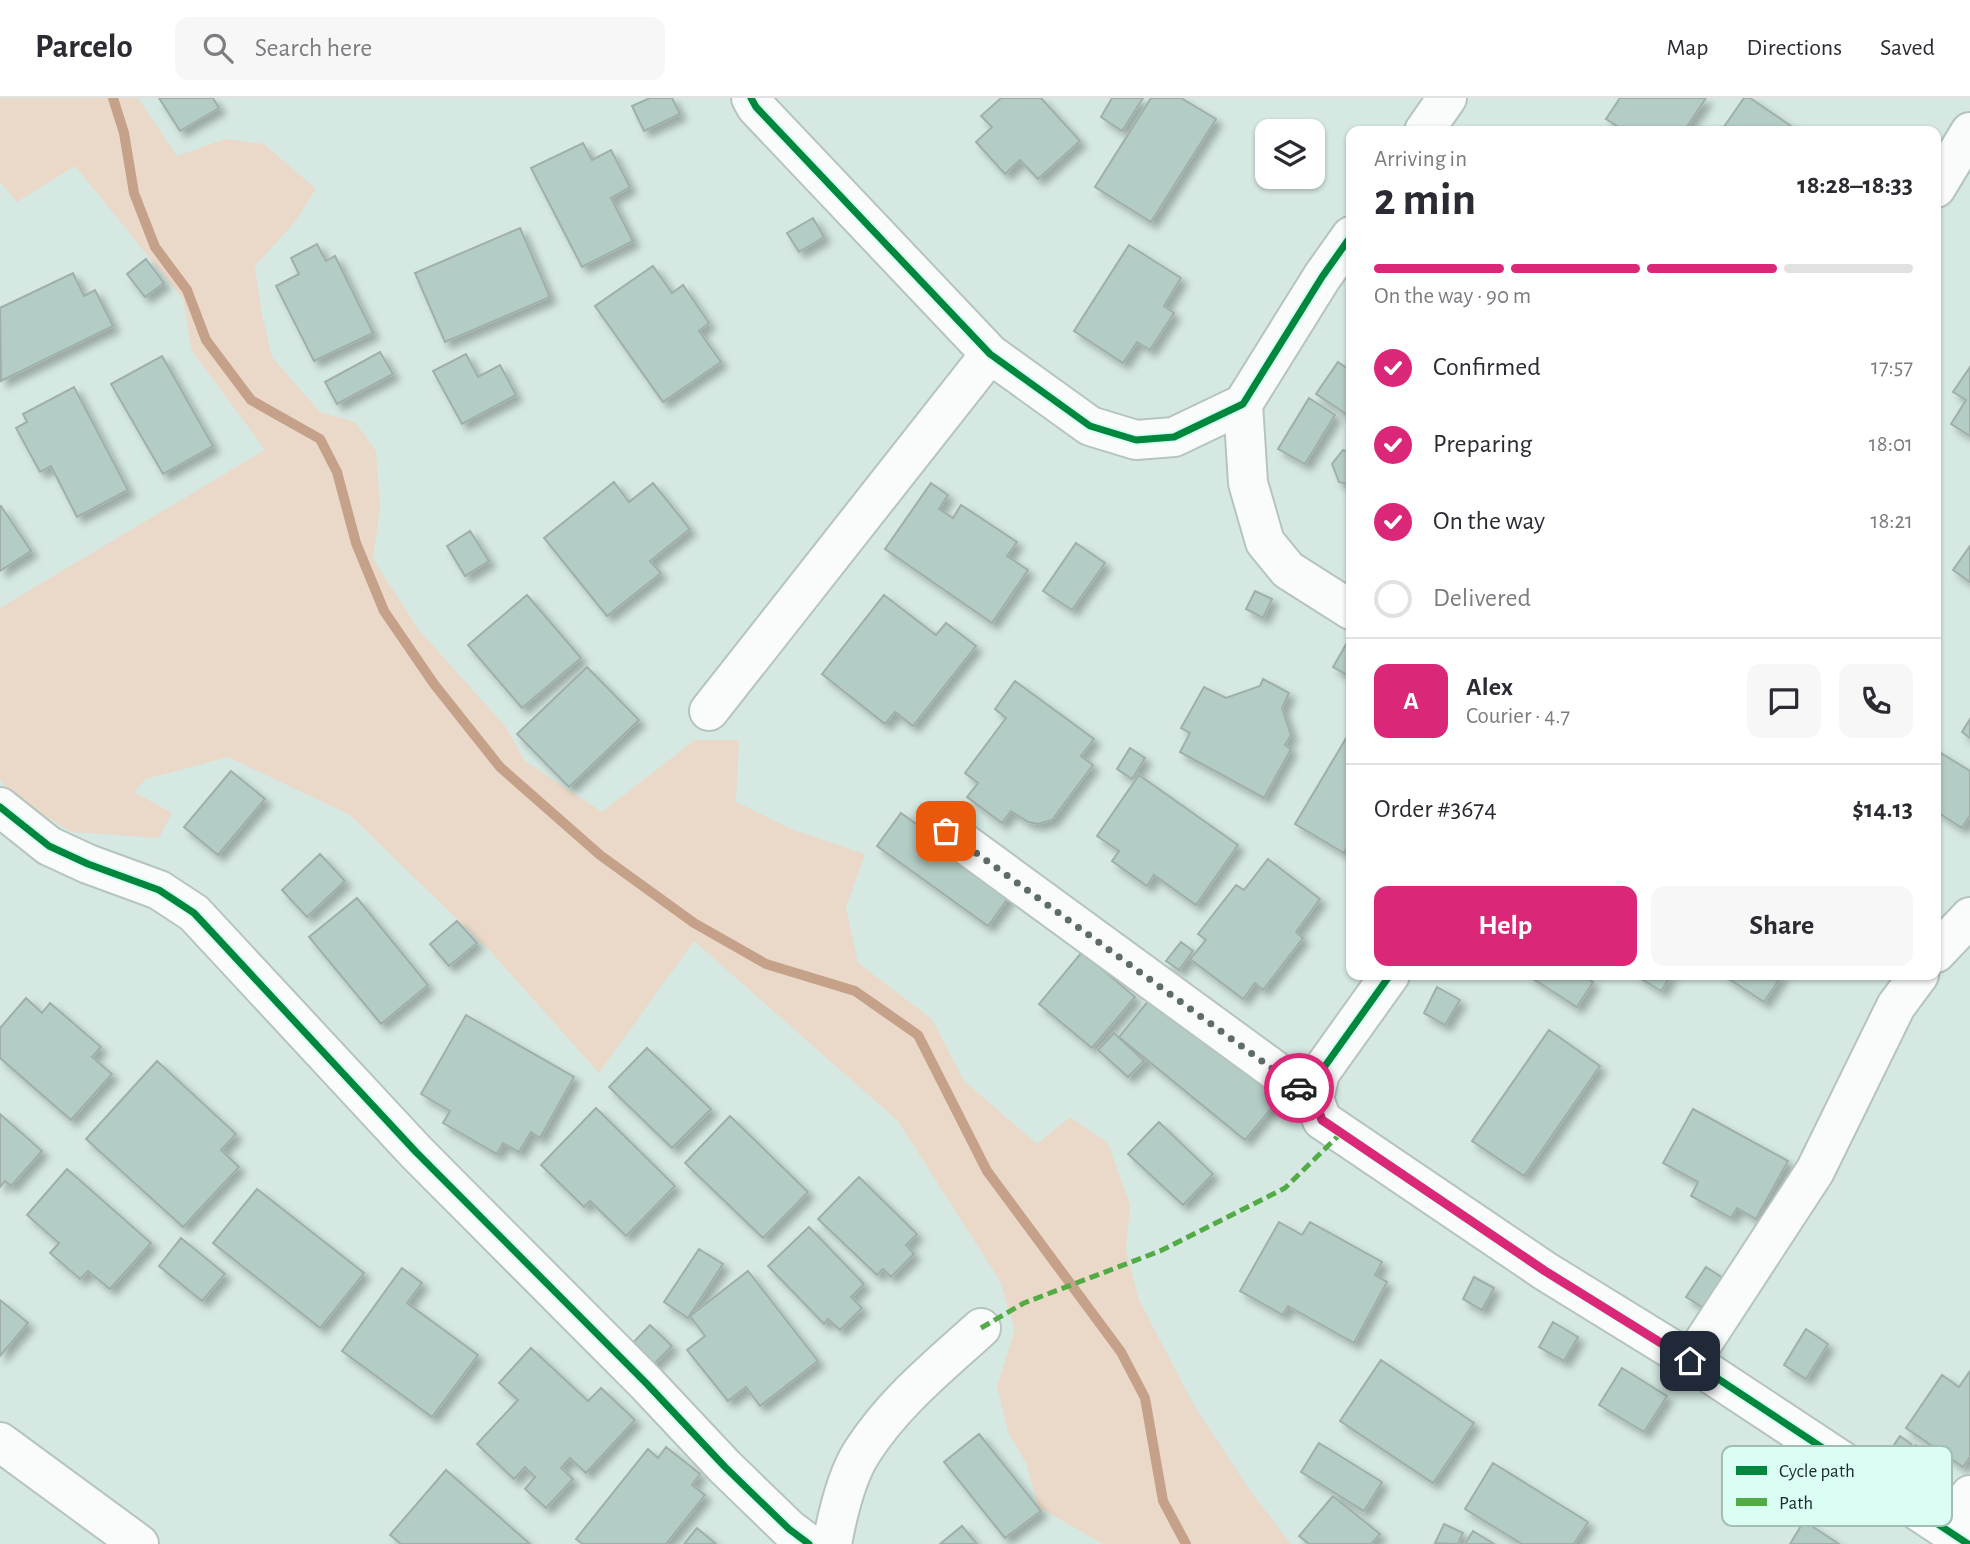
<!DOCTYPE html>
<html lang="en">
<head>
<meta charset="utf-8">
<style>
  body { margin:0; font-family:"Alegreya Sans",sans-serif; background:#f7f7f7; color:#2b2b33; height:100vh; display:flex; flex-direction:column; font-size:26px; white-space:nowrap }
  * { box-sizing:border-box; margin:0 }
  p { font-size:23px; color:#7c7c81 }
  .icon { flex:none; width:38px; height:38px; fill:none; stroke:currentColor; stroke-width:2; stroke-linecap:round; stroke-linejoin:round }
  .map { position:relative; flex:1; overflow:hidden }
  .details { position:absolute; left:1346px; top:28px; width:595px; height:854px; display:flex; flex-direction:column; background:#fff; border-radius:14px; box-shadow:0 2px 5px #0004 }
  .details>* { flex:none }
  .controls { position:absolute; left:1255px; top:21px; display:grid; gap:14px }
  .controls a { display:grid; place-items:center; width:70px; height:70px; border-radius:14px; background:#fff; box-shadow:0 2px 5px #0004; font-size:35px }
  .pin { position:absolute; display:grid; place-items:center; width:60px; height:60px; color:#fff; margin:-30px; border-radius:14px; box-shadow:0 4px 10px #0006 }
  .courier { position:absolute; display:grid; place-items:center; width:70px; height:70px; margin:-35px; border:5px solid #db2777; border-radius:50%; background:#fff; color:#222; box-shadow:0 2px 9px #0007 }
  .summary em { font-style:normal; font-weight:600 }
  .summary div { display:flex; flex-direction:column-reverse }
  .summary { display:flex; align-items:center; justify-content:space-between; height:119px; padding:0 28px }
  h1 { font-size:46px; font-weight:600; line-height:52px }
  .bar { display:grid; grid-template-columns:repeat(4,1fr); gap:10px 7px; align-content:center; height:84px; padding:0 28px }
  .bar i { height:9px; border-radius:5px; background:#e1e1e2 }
  .bar .on { background:#db2777 }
  .bar p { grid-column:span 4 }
  .line { display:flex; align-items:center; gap:18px; padding:0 28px; border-top:2px solid #e1e1e2 }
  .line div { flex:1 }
  .round { display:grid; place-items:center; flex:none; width:74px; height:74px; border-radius:14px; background:#f7f7f7 }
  ol { padding:0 28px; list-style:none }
  li { display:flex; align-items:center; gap:21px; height:77px }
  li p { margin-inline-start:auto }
  li .icon { padding:7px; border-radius:50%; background:#db2777; color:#fff; stroke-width:4 }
  li:last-child { color:#7c7c81 }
  li i { width:38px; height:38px; border:4px solid #e1e1e2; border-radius:50% }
  .button { display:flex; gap:14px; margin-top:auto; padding:14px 28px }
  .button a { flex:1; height:80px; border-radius:14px; background:#db2777; color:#fff; font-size:28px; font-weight:600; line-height:80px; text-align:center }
  .button a+a { background:#f7f7f7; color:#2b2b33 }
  header { display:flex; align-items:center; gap:42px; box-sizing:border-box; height:98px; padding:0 35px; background:#fff; border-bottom:2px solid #e1e1e2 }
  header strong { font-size:33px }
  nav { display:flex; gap:38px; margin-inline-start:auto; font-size:24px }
  .search { width:490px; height:63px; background:#f7f7f7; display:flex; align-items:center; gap:18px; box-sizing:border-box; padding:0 24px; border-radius:14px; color:#7c7c81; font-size:26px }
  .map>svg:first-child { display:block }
  .green { fill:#ead9c9 }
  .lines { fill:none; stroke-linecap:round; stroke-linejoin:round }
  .stream { stroke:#c4a188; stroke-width:10 }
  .building { fill:#b3ccc5; stroke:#a0afaa; stroke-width:2; filter:url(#shadow) }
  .street-casing { stroke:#b5c4bf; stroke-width:42 }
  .street { stroke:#f9fcfb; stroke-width:38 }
  .quiet { stroke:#52ab44; stroke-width:5; stroke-dasharray:10 5; stroke-linecap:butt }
  .cycleway-casing { stroke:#dafef3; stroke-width:11 }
  .cycleway { stroke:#00873e; stroke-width:7 }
  .done { stroke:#5d6c67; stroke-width:7; stroke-dasharray:0 12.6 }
  .route { stroke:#db2777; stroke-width:9 }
  .key { fill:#dafef3; stroke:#a1beb5; stroke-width:2 }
  .key-label { font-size:19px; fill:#1c2925 }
</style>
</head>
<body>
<header>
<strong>Parcelo</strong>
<div class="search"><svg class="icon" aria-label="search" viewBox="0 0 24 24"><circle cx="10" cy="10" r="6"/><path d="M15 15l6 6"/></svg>Search here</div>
<nav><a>Map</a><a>Directions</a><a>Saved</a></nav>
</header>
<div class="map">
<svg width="1970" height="1446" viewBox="0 0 1970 1446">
  <defs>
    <filter id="shadow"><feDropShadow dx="6" dy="6" stdDeviation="3.5" flood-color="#0004"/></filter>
  </defs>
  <rect width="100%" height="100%" fill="#d5e8e2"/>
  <path class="green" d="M0,0H138L177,58L225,41L264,46L316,91L294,125L255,168L261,212L272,259L320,314L355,324L376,353L380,410L373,461L419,532L505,628L525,663L602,714L695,642H739L736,704L791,731L865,756L846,810L858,865L932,921L964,983L1037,1046L1070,1019L1108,1045L1130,1107L1126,1152L1139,1202L1194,1307L1251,1394L1291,1446H1103L1039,1409L1026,1365L1008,1334L997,1288L1015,1232L1000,1183L898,1023L694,843L599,975L492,855L350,717L228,659L146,681L134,694L172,715L159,740L71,734L13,697L0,682V510L265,352L192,253L183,201L75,68L17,104L0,84Z"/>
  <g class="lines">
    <path class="stream" d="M113,0L124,35L134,95L155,149L187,192L206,242L251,302L320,341L337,374L356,445L384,513L434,586L500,669L600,757L694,825L766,866L855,893L918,937L987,1073L1121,1254L1145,1300L1163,1403L1186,1446"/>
  </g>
  <path class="building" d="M159,0H213L219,10L180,33Z
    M650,0H672L680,16L644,33L632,8Z
    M1001,0H1041L1080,43L1038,81L1020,62L1005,76L976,44L992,29L981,18Z
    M1112,0H1143L1122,33L1101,19Z
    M1151,0H1181L1216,21L1151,124L1095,89Z
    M1620,0H1706L1684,33H1625L1606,21Z
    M1744,0H1750L1791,28L1788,33H1721Z
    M583,45L592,62L611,52L630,89L611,100L633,143L582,169L531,70Z
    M813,120L824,139L799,154L787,135Z
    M520,130L550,199L445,244L415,175Z
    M317,146L326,163L335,158L373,235L314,263L276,188L299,176L291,160Z
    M1129,147L1181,180L1164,208L1174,215L1150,252L1137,244L1123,265L1074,233Z
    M146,161L164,185L145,199L127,176Z
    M653,168L672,195L683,187L709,225L699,233L721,264L663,304L595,208Z
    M73,175L84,198L95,192L113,228L1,283L0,210Z
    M380,254L393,276L337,306L325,284Z
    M466,256L478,279L500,267L516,297L462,326L433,273Z
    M162,258L213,348L163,376L111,286Z
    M1338,264L1351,273V319L1316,296Z
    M1970,269V338L1951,326L1966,302L1953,294Z
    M74,289L128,392L77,419L51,368L40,374L16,330L27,324L23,316Z
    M1309,300L1335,317L1305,366L1278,351Z
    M1343,352L1351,355V387L1339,384L1332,366Z
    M614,384L629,404L653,385L690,431L650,463L661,475L607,518L544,440Z
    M931,385L948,397L939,411L953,420L961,407L1017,444L1007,458L1028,472L992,525L885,451Z
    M1,408L31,453L0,473V409Z
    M470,433L489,463L465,478L447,448Z
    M1076,445L1105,465L1072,512L1043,493Z
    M1970,448V484L1953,472Z
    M1255,493L1272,501L1263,520L1246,511Z
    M527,497L581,560L522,610L468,547Z
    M884,497L936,537L946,525L976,548L913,628L895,614L885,626L822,576Z
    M1348,543L1351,545V579L1333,569Z
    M587,569L639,622L569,689L517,636Z
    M1263,581L1289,595L1282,610L1291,637L1285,647L1291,651L1264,700L1180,654L1190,635L1181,630L1204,589L1226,600L1260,588Z
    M1015,583L1094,641L1081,658L1093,667L1052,722L1038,726L1028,724L1011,713L1002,725L967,699L978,685L965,675L1006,620L995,611Z
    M1970,621V640L1962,634Z
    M1351,632V742L1344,755L1295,726Z
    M1130,650L1145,660L1132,681L1117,671Z
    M1936,652L1970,673V717L1962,730L1936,713Z
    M231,673L265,701L218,757L184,729Z
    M1139,677L1238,747L1196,807L1154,777L1147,788L1112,763L1119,753L1097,738Z
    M901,715L1012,795L988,828L877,748Z
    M320,756L345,783L307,819L282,792Z
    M1268,761L1320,801L1296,834L1303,840L1263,892L1255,885L1243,901L1190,861L1206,842L1198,836L1236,787L1244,792Z
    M357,800L428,887L381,926L309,839Z
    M457,823L477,845L449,868L430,846Z
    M1181,844L1193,853L1179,872L1166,863Z
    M1082,854L1135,899L1092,950L1039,906Z
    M1527,877H1583L1593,884L1577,909Z
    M1635,877H1671L1661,893Z
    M1723,877H1782L1764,904Z
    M1437,889L1460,902L1445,927L1424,915Z
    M1153,897L1280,1000L1245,1042L1119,939Z
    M26,900L42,915L50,905L101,949L92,959L112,976L71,1022L0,960V930Z
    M466,917L574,979L540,1040L531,1034L519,1054L503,1045L497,1056L443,1025L450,1013L421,996Z
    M1549,932L1600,968L1524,1078L1472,1043Z
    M1114,935L1144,963L1128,979L1098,952Z
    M647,950L711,1011L672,1050L609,989Z
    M157,963L236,1036L221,1052L239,1069L183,1129L86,1041Z
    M596,1010L675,1088L626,1138L590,1103L584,1109L541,1067Z
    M1693,1011L1788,1063L1756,1121L1737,1110L1731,1120L1691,1098L1698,1084L1663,1065Z
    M0,1016L42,1053L11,1088L5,1083L0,1089Z
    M730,1018L808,1094L763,1140L685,1065Z
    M1159,1024L1213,1076L1183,1107L1128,1056Z
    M67,1071L151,1145L110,1191L88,1173L80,1181L50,1155L59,1145L27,1117Z
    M859,1079L917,1136L906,1147L914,1156L891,1179L883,1171L877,1177L818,1121Z
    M257,1091L364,1175L320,1230L213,1145Z
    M1279,1124L1302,1137L1310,1124L1382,1164L1375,1177L1387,1184L1354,1245L1288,1208L1283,1217L1240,1193Z
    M809,1129L864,1186L851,1199L862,1210L840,1232L828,1221L824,1226L768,1168Z
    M181,1140L225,1176L202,1203L159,1168Z
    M699,1151L723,1166L688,1220L664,1204Z
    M1706,1169L1729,1184L1710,1214L1686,1199Z
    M402,1170L422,1185L407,1205L478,1257L432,1319L342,1253Z
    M748,1173L818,1263L760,1308L746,1289L728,1303L687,1252L705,1238L690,1218Z
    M1474,1179L1494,1190L1482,1212L1463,1201Z
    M0,1202L28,1225L0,1258Z
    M1553,1224L1578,1239L1564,1263L1539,1249Z
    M650,1227L672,1248L650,1270L629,1249Z
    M1806,1231L1828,1246L1806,1281L1784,1267Z
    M531,1250L588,1303L601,1290L635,1322L586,1375L570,1360L561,1370L573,1381L546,1410L525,1391L535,1379L525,1369L514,1381L477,1346L518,1302L499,1285Z
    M1381,1262L1474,1325L1433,1385L1340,1323Z
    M1622,1270L1667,1298L1644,1334L1599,1307Z
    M1970,1273V1359L1963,1369L1906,1330L1942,1277L1959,1289Z
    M979,1336L1041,1413L1005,1440L944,1364Z
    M1900,1338L1911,1346L1901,1360L1890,1353Z
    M1319,1345L1382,1384L1364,1413L1301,1374Z
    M1916,1347L1928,1357L1916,1372L1904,1363Z
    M666,1349L700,1376L692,1387L705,1397L666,1446H583L576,1441L648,1351L658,1360Z
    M1493,1365L1588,1424L1574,1446H1522L1465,1411Z
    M446,1372L530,1446H401L390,1437Z
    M1333,1398L1380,1436L1371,1446H1309L1299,1438Z
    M1804,1423L1839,1446H1790Z
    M1444,1426L1463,1435L1458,1446L1435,1445Z
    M962,1428L977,1446H940Z
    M697,1430L716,1446H684Z
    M1473,1433L1494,1446H1465Z"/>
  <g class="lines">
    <defs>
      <path id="street" d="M751,0L756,9L990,256L1090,328L1136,342L1174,339L1243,306L1322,179L1351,138
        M1424,33L1447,0
        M1936,90L1970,34
        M1243,306L1248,385L1265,444L1288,472L1351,512
        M709,613L990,256
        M0,709L49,748L88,766L159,792L194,815L416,1054L647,1286L725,1369L789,1431L809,1446
        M946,732L1314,1001
        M1936,855L1970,819
        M1390,877L1320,975L1314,1001L1322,1022L1545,1173L1691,1263L1968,1446
        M1691,1263L1815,1073L1896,908L1919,877
        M0,1344L139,1446
        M1946,1432L1970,1397
        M832,1446C837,1419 847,1377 862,1354C893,1305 939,1268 981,1230"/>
    </defs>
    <use href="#street" class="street-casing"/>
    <use href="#street" class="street"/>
    <path class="quiet" d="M981,1230L1024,1205L1160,1153L1285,1090L1341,1035"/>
    <defs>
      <path id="cycleway" d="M751,0L756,9L990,256L1090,328L1136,342L1174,339L1243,306L1322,179L1351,138
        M0,709L49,748L88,766L159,792L194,815L416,1054L647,1286L725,1369L789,1431L809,1446
        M1390,877L1320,975L1314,1001L1322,1022L1545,1173L1691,1263L1968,1446"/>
    </defs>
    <use href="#cycleway" class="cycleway-casing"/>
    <use href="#cycleway" class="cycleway"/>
  </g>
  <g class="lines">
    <path class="done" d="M946,733L1299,990"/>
    <path class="route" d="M1299,990L1314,1001L1322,1022L1545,1173L1690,1263"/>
  </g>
  <rect x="1722" y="1348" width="230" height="80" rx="10" class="key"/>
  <rect x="1736" y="1368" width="31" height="9" fill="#00873e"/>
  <rect x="1736" y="1400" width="31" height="8" fill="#52ab44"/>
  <g class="key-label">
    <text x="1779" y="1379">Cycle path</text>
    <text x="1779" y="1411">Path</text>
  </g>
</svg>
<div class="controls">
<a><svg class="icon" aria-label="layers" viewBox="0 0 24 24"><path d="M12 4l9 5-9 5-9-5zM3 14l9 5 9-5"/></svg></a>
</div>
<div class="pin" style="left:946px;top:733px;background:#ea580c"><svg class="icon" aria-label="bag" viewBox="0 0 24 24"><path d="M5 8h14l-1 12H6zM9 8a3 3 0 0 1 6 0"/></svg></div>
<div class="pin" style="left:1690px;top:1263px;background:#1f2937"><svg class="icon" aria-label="home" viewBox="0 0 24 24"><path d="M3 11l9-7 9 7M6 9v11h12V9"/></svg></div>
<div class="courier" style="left:1299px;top:990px"><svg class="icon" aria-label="car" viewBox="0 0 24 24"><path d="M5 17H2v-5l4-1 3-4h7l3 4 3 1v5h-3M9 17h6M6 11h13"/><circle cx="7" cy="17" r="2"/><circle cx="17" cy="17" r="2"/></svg></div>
<section class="details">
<div class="summary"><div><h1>2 min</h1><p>Arriving in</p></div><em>18:28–18:33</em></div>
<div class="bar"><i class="on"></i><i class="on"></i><i class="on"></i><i></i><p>On the way · 90 m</p></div>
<ol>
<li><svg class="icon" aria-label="check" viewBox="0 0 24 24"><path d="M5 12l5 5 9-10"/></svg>Confirmed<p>17:57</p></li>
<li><svg class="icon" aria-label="check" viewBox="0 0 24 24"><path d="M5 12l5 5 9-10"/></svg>Preparing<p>18:01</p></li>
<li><svg class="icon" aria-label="check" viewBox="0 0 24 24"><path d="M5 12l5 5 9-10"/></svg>On the way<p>18:21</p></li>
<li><i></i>Delivered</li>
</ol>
<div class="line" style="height:126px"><b class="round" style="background:#db2777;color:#fff">A</b><div><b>Alex</b><p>Courier · 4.7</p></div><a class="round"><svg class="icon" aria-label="chat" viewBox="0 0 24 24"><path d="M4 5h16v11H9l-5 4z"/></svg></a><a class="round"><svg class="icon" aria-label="phone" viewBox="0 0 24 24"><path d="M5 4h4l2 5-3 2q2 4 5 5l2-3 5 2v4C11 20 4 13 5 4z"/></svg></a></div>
<div class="line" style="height:91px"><div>Order #3674</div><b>$14.13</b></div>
<div class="button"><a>Help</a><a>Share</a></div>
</section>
</div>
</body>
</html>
